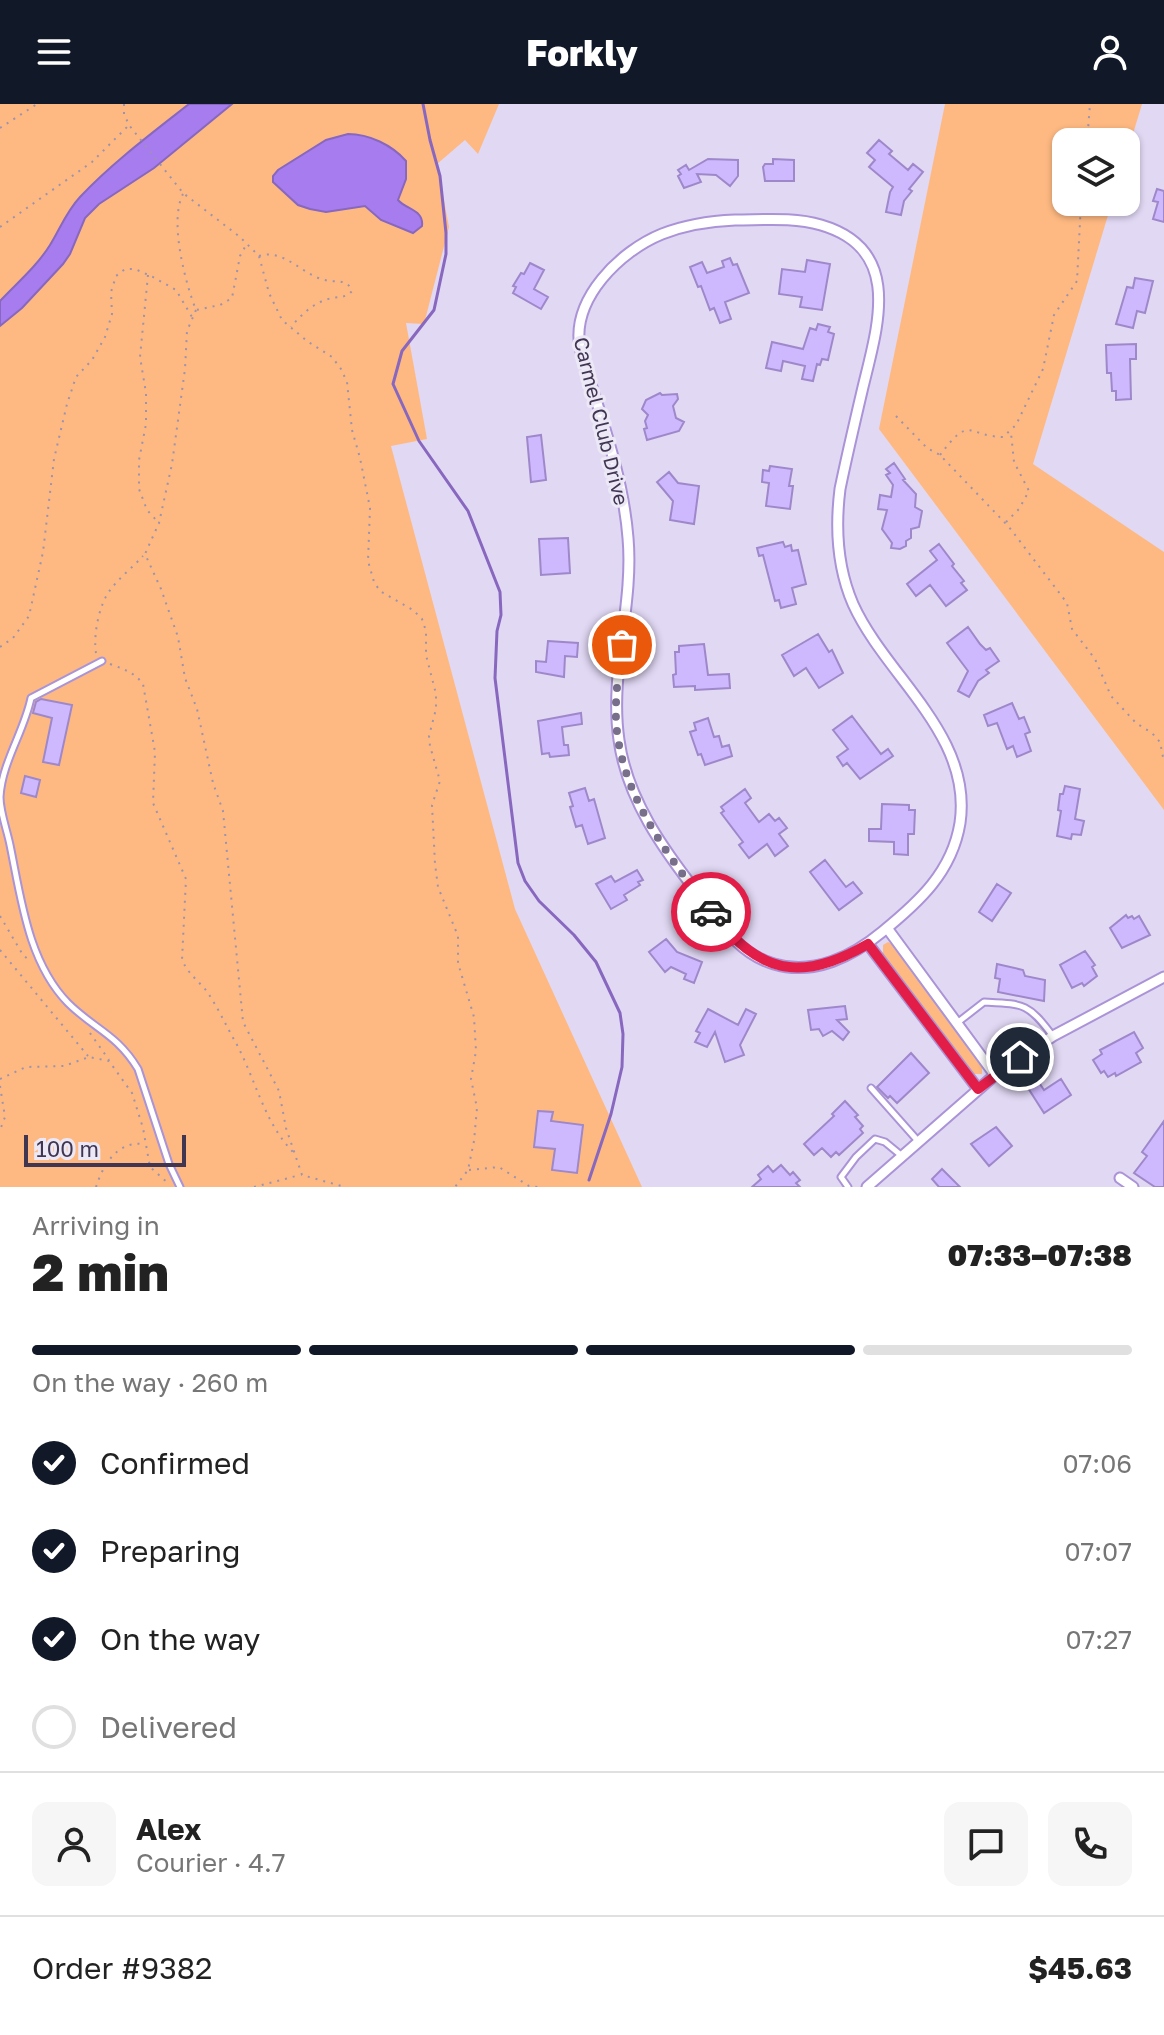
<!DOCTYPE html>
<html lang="en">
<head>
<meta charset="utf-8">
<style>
  body { margin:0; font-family:"Golos Text",sans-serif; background:#f6f6f6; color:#222; height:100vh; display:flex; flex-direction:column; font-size:30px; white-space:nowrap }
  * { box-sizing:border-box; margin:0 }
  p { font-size:26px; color:#767676 }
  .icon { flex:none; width:44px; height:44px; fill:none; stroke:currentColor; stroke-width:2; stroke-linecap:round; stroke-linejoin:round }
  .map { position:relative; height:1083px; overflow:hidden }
  .panel { display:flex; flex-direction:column; background:#fff; flex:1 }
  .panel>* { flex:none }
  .buttons { position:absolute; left:1052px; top:24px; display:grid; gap:16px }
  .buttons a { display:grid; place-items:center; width:88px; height:88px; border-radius:16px; background:#fff; box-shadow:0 2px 6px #0004; font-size:40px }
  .scale { position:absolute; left:24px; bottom:20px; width:162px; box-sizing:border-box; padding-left:8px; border:4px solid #403652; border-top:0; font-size:22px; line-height:28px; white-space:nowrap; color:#403652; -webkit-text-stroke:6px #ece8f6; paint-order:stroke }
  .pin { position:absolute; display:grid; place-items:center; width:68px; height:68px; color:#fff; margin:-34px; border:4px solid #fff; border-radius:50%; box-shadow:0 2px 8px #0007 }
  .courier { position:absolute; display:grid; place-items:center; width:80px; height:80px; margin:-40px; border:6px solid #e11d48; border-radius:50%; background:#fff; color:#222; box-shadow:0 2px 10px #0007 }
  .headline em { font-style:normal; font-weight:800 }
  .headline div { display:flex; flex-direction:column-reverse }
  .headline { display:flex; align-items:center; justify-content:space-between; height:136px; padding:0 32px }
  h1 { font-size:52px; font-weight:800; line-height:60px }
  .bar { display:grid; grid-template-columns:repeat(4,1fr); gap:12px 8px; align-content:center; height:96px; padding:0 32px }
  .bar i { height:10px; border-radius:6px; background:#e0e0e0 }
  .bar .active { background:#111827 }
  .bar p { grid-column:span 4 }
  .line { display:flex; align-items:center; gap:20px; padding:0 32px; border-top:2px solid #e0e0e0 }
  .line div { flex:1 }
  .round { display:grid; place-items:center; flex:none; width:84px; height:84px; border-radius:16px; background:#f6f6f6 }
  ol { padding:0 32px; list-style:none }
  li { display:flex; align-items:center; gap:24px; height:88px }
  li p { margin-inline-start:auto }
  li .icon { padding:8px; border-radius:50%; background:#111827; color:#fff; stroke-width:4 }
  li:last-child { color:#767676 }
  li i { width:44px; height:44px; border:4px solid #e0e0e0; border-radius:50% }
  header { display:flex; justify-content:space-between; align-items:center; height:104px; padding:0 32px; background:#111827; color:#fff; font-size:36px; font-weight:800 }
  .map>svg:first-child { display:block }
  .green { fill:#feb982 }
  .water { fill:#a77cee; stroke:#8867bf; stroke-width:2 }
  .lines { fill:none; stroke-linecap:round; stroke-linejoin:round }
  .stream { stroke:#8867bf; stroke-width:3 }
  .building { fill:#cfb9fe; stroke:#9e88ca; stroke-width:2 }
  .service-casing { stroke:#aa93d6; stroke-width:9 }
  .minor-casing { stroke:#aa93d6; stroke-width:13 }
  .path { stroke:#9c93af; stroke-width:2; stroke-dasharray:2 6; stroke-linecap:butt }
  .service { stroke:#fff; stroke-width:5 }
  .minor { stroke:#fff; stroke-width:9 }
  .done { stroke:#786f8b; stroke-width:8; stroke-dasharray:0 14.4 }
  .route { stroke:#e11d48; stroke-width:10 }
  .labels { text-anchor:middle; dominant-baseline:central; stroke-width:6; stroke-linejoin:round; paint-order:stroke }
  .street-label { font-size:20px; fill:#403652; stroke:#ece8f6 }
</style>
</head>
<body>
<header><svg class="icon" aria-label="menu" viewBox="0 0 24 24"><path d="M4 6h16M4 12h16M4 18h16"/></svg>Forkly<svg class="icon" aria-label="person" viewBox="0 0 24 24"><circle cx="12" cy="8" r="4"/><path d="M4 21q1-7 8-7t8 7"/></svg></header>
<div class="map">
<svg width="1164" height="1083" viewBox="0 0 1164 1083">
  <rect width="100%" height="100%" fill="#e1d8f4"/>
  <path class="green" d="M0,0H499L478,50L465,36L437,60L449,123L424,220L406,219L427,335L391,342L515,805L642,1083H0Z
    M945,0H1142L1126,53V38H1066V98H1112L1033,360L1164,448V706L879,325Z
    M888,838L896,842L982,959V970H974L883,850V841Z"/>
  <path class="water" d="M189,0H232L154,64L99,100L85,114L70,150L63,160L22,204L0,222V197C17,179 37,162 50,141C60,125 66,108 80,93C112,59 152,29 189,0Z
    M348,30C369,30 392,41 406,57V75L398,96C407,106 424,106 422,122L413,129L381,116L365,102L326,108L310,105L298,101L273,78V72L278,66L326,36Z"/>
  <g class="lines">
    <path class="stream" d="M423,0L430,36L440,72L446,129V150L434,206L402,247L393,280L419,337L468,407L500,488L501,511L497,527L495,574L518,759L525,777L539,797L574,831L596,858L620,909L623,930L622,963L611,1010L589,1076"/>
  </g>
  <path class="building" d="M879,36L892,47L889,50L908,66L913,60L923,68L909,85L912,87L904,97L901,111L886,108L890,88L893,83L869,63L875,56L867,49Z
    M708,55L738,56V72L730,82L716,71L697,70L701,78L684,84L678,72L681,70L678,66L686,61L689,66Z
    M773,55L794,56V77H765L763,63L765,60H773Z
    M1157,85L1164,87V118L1153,115L1158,98L1153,97Z
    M730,154L733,161L737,160L749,189L725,198L731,215L720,219L714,204L710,206L701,182L698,183L690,163L702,158L707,169L724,163L722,157Z
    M807,156L830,160L822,206L800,203L802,193L779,190L782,165L805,168Z
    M530,159L544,166L534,185L548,193L541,205L513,189L516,183L513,182L521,169L524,170Z
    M1135,174L1153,177L1145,209L1137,207L1133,224L1116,220L1127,183L1133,184Z
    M818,220L830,223L828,228L834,230L828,256L822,255L820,261L817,260L813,277L802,275L805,262L783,257L781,267L766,264L772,238L803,245L810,224L816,226Z
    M1136,240V255H1130L1131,295L1116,296V287H1112L1111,269H1107L1106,241Z
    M660,289L662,291L677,290L678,295L673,302L676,314L684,318L679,327L647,336L644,325L647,324L645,317L648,311L642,305L646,296Z
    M541,331L546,376L531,378L527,333Z
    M894,359L905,375L903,376L916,390L915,403L922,407L919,423L911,425V434L906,437V442L900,445L891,444L892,439L882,425L887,406L878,405L880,391L891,393L893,381L886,371L890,369L886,365Z
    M770,362L792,365L789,382H793L790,405L766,402L769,379L762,378L763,366L769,367Z
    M669,368L678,379L699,382L694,420L670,416L673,397L657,378Z
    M568,434L570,469L541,471L539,435Z
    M783,438L785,443L791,441L792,447L798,446L806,480L792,484L796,500L781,504L779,496L775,497L763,451L759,452L757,444Z
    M939,440L954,460L952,462L964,477L961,479L967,486L946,502L930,481L916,492L907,480L937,456L930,447Z
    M968,523L980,540L986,546L990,544L999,557L986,566L989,569L978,577L969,593L958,587L968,567L947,539Z
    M818,530L829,548L832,546L843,569L819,584L806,564L794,572L782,551Z
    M548,537L578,539L577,553L565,552L564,573L536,568V557L546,558Z
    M704,540L708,571L729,570L730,584L695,586V582L674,583L673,571L676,570L675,548H679V542Z
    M41,595L72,601L59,661L43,658L52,614L33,609L36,598Z
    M1012,599L1019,615L1024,613L1030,628L1025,630L1031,647L1017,653L1013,642L1007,645L997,619L988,622L984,611Z
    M581,609L582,620L562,623L564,641H568L569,651L550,653L549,649L542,650L538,617Z
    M852,612L881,650L888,645L893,652L860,675L847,659L843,662L837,653L848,645L833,626Z
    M708,614L714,633L719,632L722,643L729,641L732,652L705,661L701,650L698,651L690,628L696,626L694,619Z
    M25,672L40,676L36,693L21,689Z
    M1065,682L1080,685L1075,715L1084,717L1081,731L1072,730L1071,735L1057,732L1061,707L1058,706L1060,690H1063Z
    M585,684L589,697L594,695L605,734L588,740L582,721L576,723L570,703L573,702L569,689Z
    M745,685L751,694L745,699L759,718L769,710L775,717L779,714L787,724L779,730L788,742L775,752L767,740L749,754L739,741L743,738L721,709L724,707L721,703Z
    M882,700L909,701V706H915L914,730H908V751L894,750V738L869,737V725H881Z
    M825,756L846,783L853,778L862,789L839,806L810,768Z
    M637,766L643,776L638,778L640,781L624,791L627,796L611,805L596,780L611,772L615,778Z
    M997,780L1011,789L992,817L979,808Z
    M1126,811L1128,814L1132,812L1134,815L1139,812L1150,831L1122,844L1110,824Z
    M666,835L677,848L702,858L694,879L684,875L686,870L671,863L665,868L649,848Z
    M1085,847L1095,861L1092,863L1097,872L1084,882L1082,879L1072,884L1060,861Z
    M997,860L1023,866L1025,872L1045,876L1044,897L998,888L1000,875L995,874Z
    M845,902L847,915L837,916L849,928L843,936L832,927L823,932L819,925L811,926L808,906Z
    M708,905L738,921L746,905L756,910L740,941L744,951L725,958L715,928L707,943L695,938L700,929L696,927Z
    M1134,928L1143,944L1136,949L1141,958L1116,972L1115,969L1108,973L1104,967L1101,969L1093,956L1102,950L1100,946Z
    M911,949L929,969L897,999L890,992L888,994L877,983Z
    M1061,975L1071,991L1044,1009L1028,984L1038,977L1044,986Z
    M845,997L858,1011L855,1013L863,1022L860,1025L863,1029L839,1051L836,1048L831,1053L822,1044L814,1051L804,1040L834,1012L832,1010Z
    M538,1007L553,1008L551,1017L583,1021L577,1069L552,1066L555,1045L534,1043Z
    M1164,1017V1083H1155L1134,1069L1147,1052L1142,1048Z
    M996,1023L1012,1042L989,1062L971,1040Z
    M781,1061L790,1071L793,1068L800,1076L796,1079L800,1083H752L761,1075L758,1071L768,1062L773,1068Z
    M942,1065L960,1083H939L932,1075Z"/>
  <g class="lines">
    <defs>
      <path id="service" d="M102,557L31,594C24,628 2,658 0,693C0,708 7,726 10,741C21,794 28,858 68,899C94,925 117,930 138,965L169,1060L180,1083
        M957,919L984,898C1024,900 1028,899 1052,931
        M871,984L918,1037
        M848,1083L841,1073L856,1053L875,1035L885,1038L902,1052"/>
      <path id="minor" d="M735,116C763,116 794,113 821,121C903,145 878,221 863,283C855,317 847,351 840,385C835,425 837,463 853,500C886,573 973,631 960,719C952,768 919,798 882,828C853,852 814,872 774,860C739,850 720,819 699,791C663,745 627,695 619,636C609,569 634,501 628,434C623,369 598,306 580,244C571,195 620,147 662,130C685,121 710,117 735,116Z
        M887,824L995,971
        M868,840L978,985
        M1120,1074L1133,1083
        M867,1083L995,971L1053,932L1164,873"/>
    </defs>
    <use href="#service" class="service-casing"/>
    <use href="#minor" class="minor-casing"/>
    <path class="path" d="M124,0V10L129,21L183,89L240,133L259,152L269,189L282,216L307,237L332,253L341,265L347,278L352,326L360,354L370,404L368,457L374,478L380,487L413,506L422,515L426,527V551L436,590V605L429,632L430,642L440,677L432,701L435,760L438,783L458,832V859L474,913L476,947L471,975L477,1004L474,1037L468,1066L455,1083
      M0,24L37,0
      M1087,38L1090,0
      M183,90C169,117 185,178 196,206L220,201L232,194L240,152L246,141
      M0,123L92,58L128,22
      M259,152C284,144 302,171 325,176C336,179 347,174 352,187C345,195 338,192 328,195C313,199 300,212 291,223
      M148,171L140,253L146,289V320L139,356V385L147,406L158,418
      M196,206L187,227L185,265L172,360L159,419L145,450L161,485L178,533L185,574L197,605L213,679L223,707L243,918L279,987L286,1024L302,1071L345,1083
      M896,312L927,344L940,351L1009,423L1067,499L1072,525L1095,555L1111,592L1136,619L1152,629L1160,638L1164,658
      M940,351C971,310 966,332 1003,333L1016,321L1043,265L1054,211L1077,177L1081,98
      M1006,418L1019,405L1029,387L1014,358L1011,329
      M0,543L13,534L29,512L43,448L54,355L67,300L76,273L92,256L105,233L112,210L111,188L116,172L125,165H135L153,173L176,186L192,213
      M96,549C93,532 99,499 111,485C120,473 133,463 143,452
      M110,560C123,565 134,568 143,580L155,648L153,699L186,775L182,856C188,869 196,875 205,885C217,901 226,922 236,939C256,976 264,1019 294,1049
      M0,812L23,851L30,857
      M0,846L88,952
      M90,929L109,956
      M0,975L26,963L64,962L89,953L109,957L132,989L143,1024L150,1063L169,1080
      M0,982L5,1013L0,1026
      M469,1066L499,1063L529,1082L538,1083
      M96,1083C103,1061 117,1037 143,1040
      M254,1083L300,1071"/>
    <use href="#service" class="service"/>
    <use href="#minor" class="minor"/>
  </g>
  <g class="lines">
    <path class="done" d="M622,541C619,565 615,591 616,616C620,691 668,751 711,808"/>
    <path class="route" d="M711,808C759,869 799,880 868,840L978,985L1020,953"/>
  </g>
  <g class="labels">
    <g class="street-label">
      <text transform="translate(602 317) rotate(76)">Carmel Club Drive</text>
    </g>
  </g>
</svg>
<div class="buttons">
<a><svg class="icon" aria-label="layers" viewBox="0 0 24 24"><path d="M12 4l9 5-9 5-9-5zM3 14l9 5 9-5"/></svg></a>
</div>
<div class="scale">100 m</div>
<div class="pin" style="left:622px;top:541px;background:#ea580c"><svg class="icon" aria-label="bag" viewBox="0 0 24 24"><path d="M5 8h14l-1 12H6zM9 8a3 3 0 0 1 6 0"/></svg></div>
<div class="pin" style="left:1020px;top:953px;background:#1f2937"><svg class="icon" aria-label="home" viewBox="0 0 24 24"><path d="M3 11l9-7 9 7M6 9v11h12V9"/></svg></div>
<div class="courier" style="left:711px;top:808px"><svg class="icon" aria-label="car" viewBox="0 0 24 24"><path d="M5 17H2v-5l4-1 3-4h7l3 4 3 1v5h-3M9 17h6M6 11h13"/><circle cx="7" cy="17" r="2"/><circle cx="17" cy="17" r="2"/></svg></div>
</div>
<section class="panel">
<div class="headline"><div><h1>2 min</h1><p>Arriving in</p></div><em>07:33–07:38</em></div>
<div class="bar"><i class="active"></i><i class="active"></i><i class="active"></i><i></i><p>On the way · 260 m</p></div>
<ol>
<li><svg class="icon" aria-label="check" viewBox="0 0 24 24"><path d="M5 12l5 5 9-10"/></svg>Confirmed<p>07:06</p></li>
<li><svg class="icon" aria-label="check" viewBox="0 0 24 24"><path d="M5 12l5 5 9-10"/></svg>Preparing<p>07:07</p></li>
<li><svg class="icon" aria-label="check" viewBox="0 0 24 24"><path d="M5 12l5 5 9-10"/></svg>On the way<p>07:27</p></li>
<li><i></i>Delivered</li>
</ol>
<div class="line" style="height:144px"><a class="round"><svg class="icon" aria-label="person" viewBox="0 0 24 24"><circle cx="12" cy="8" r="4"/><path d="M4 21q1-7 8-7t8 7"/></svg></a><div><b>Alex</b><p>Courier · 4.7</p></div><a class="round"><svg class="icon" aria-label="chat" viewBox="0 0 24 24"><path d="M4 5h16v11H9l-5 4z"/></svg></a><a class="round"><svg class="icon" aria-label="phone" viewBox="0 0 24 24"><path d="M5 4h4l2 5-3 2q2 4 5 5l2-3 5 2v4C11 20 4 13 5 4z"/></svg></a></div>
<div class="line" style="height:104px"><div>Order #9382</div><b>$45.63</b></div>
</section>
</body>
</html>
